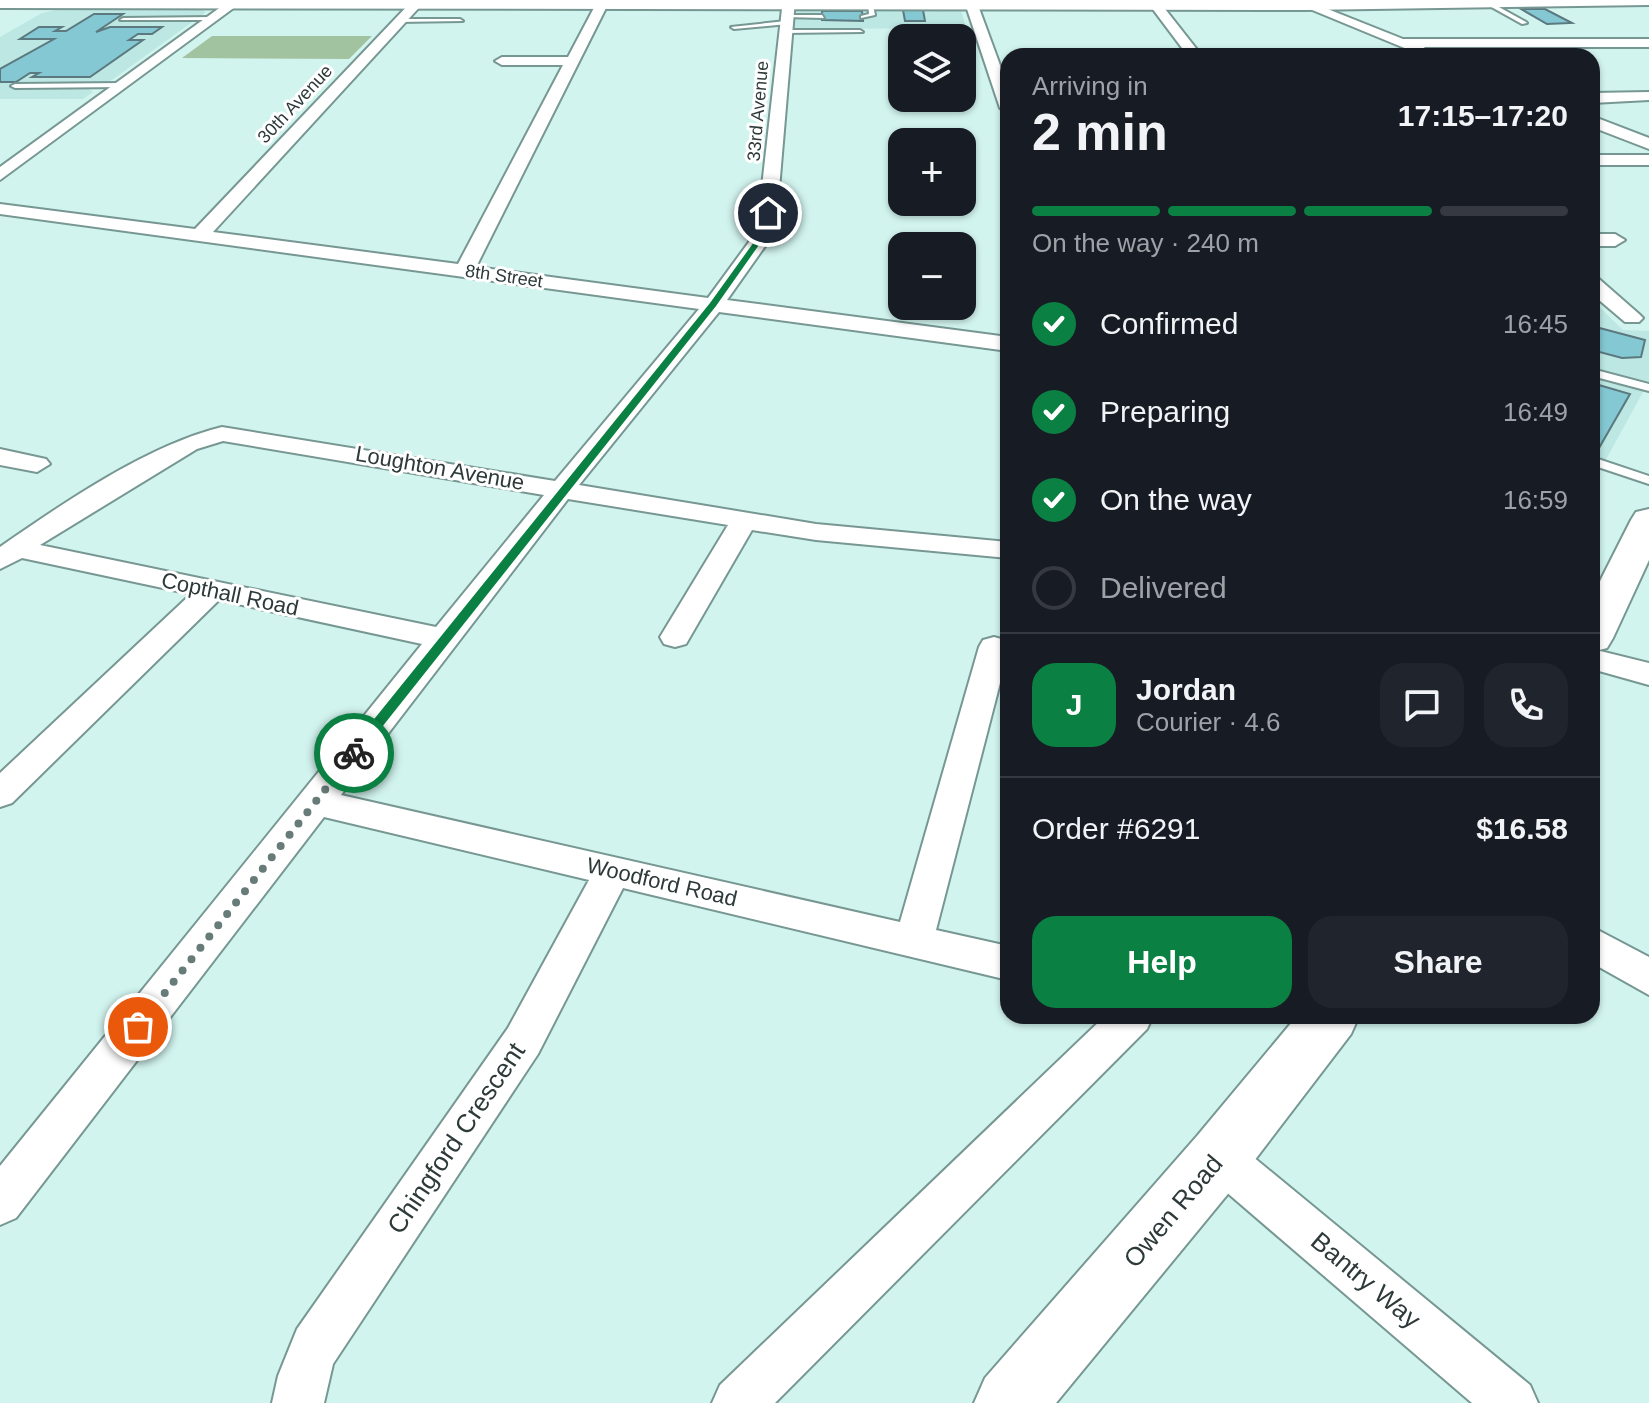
<!DOCTYPE html>
<html lang="en">
<head>
<meta charset="utf-8">
<style>
  body { margin:0; font-family:Helvetica,sans-serif; background:#20242c; color:#f1f3f6; height:100vh; display:flex; flex-direction:column; font-size:30px; white-space:nowrap }
  * { box-sizing:border-box; margin:0 }
  p { font-size:26px; color:#9ea1a6 }
  .icon { flex:none; width:44px; height:44px; fill:none; stroke:currentColor; stroke-width:2; stroke-linecap:round; stroke-linejoin:round }
  .map { position:relative; flex:1; overflow:hidden }
  .panel { position:absolute; left:1000px; top:48px; width:600px; height:976px; display:flex; flex-direction:column; background:#171b24; border-radius:24px; box-shadow:0 2px 6px #0004 }
  .panel>* { flex:none }
  .tools { position:absolute; left:888px; top:24px; display:grid; gap:16px }
  .tools a { display:grid; place-items:center; width:88px; height:88px; border-radius:16px; background:#171b24; box-shadow:0 2px 6px #0004; font-size:40px }
  .pin { position:absolute; display:grid; place-items:center; width:68px; height:68px; color:#fff; margin:-34px; border:4px solid #fff; border-radius:50%; box-shadow:0 2px 8px #0007 }
  .courier { position:absolute; display:grid; place-items:center; width:80px; height:80px; margin:-40px; border:6px solid #0b8043; border-radius:50%; background:#fff; color:#222; box-shadow:0 2px 10px #0007 }
  .head em { font-style:normal; font-weight:600 }
  .head div { display:flex; flex-direction:column-reverse }
  .head { display:flex; align-items:center; justify-content:space-between; height:136px; padding:0 32px }
  h1 { font-size:52px; font-weight:600; line-height:60px }
  .bar { display:grid; grid-template-columns:repeat(4,1fr); gap:12px 8px; align-content:center; height:96px; padding:0 32px }
  .bar i { height:10px; border-radius:6px; background:#363941 }
  .bar .selected { background:#0b8043 }
  .bar p { grid-column:span 4 }
  .line { display:flex; align-items:center; gap:20px; padding:0 32px; border-top:2px solid #363941 }
  .line div { flex:1 }
  .round { display:grid; place-items:center; flex:none; width:84px; height:84px; border-radius:24px; background:#20242c }
  ol { padding:0 32px; list-style:none }
  li { display:flex; align-items:center; gap:24px; height:88px }
  li p { margin-inline-start:auto }
  li .icon { padding:8px; border-radius:50%; background:#0b8043; color:#fff; stroke-width:4 }
  li:last-child { color:#9ea1a6 }
  li i { width:44px; height:44px; border:4px solid #363941; border-radius:50% }
  .action { display:flex; gap:16px; margin-top:auto; padding:16px 32px }
  .action a { flex:1; height:92px; border-radius:24px; background:#0b8043; color:#fff; font-size:32px; font-weight:600; line-height:92px; text-align:center }
  .action a+a { background:#20242c; color:#f1f3f6 }
  .map>svg:first-child { display:block }
  .built { fill:#bde7e3 }
  .green { fill:#a2c39f }
  .building { fill:#84c8d3; stroke:#5b797e; stroke-width:2 }
  .lines { fill:none; stroke-linecap:round; stroke-linejoin:round }
  .lane-casing { stroke:#779793; stroke-width:4 }
  .street-casing { stroke:#779793; stroke-width:4 }
  .secondary-casing { stroke:#779793; stroke-width:4 }
  .lane { fill:#fff; fill-rule:evenodd }
  .street { fill:#fff; fill-rule:evenodd }
  .secondary { fill:#fff; fill-rule:evenodd }
  .route { fill:#0b8043 }
  .done { stroke:#677b79; stroke-width:8; stroke-dasharray:0 14.4 }
  .labels { text-anchor:middle; dominant-baseline:central; stroke-width:6; stroke-linejoin:round; paint-order:stroke }
  .far-street-label { font-size:18px; fill:#2d3a39; stroke:#fff }
  .street-label { font-size:22px; fill:#2d3a39; stroke:#fff }
  .near-street-label { font-size:26px; fill:#2d3a39; stroke:#fff }
</style>
</head>
<body>
<div class="map">
<svg width="1649" height="1403" viewBox="0 0 1649 1403">
  <rect width="100%" height="100%" fill="#d2f4ef"/>
  <path class="built" d="M60,9H200L206,12L112,80L88,88L93,92L83,99H0V37L42,13Z
    M797,10H961L966,28L793,29Z
    M1592,300L1623,330L1649,331V381L1592,485Z"/>
  <path class="green" d="M212,36H372L349,59L182,58Z"/>
  <path class="building" d="M1521,9H1545L1572,23L1547,24Z
    M903,10H923L925,21H905Z
    M822,11H862L863,21L822,20Z
    M94,14H123L96,32L110,27H162L152,34H138L129,40H143L90,77H32L39,73H30L16,82H0V69L54,39H20L39,27H62L55,31H66Z
    M1592,326L1645,340L1641,357L1622,358L1592,350Z
    M1592,383L1630,394L1599,448L1592,446Z"/>
  <g class="lines">
    <defs>
      <path id="lane" d="M1488,1L1526,22L1527,23L1522,24L1486,4Z
        M868,4L873,5L875,15L861,18V16L869,14Z
        M822,15L824,18L784,17L787,15Z
        M212,17L214,20H120L123,18Z
        M400,19H460L463,21L398,22Z
        M786,21L788,24L734,29L731,27Z
        M783,30H860L863,32L785,33Z
        M122,83L125,87L15,88L11,86L15,84Z
        M1592,369L1649,384V391L1592,376Z
        M1592,457L1649,476V484L1592,465Z"/>
      <path id="street" d="M413,0H426L213,232L458,264L563,65H502L495,61L502,57H568L596,4L602,0L608,4L476,267L708,298L749,242L759,213L783,0H795L777,213L768,242L727,300L1008,337V351L719,312L579,485L816,524L1008,542V558L816,540L752,530L686,644L675,647L664,644L660,637L728,525L568,499L341,795L900,922L979,647L983,640L994,637L1005,640L1008,652L936,930L1008,946V980L623,888L538,1054L333,1364L324,1403H272L278,1376L297,1329L508,1028L589,880L324,817L16,1218L0,1225V1166L422,644L219,600L12,803L0,807V773L191,594L22,558L0,569V547C63,503 148,445 222,427L555,481L699,309L0,214V204L195,229ZM223,441L544,495L436,627L40,545L197,449Z
        M964,0H976L1008,87V113L1000,108Z
        M1146,0H1158L1202,56H1188Z
        M1288,0H1305L1403,39H1649V47H1424L1426,50L1419,54Z
        M229,1L239,4L0,180V167Z
        M1649,92V100L1592,103V93Z
        M1592,116L1649,138V149L1592,127Z
        M1592,155H1649V165H1592Z
        M1592,234H1615L1625,240L1615,246H1592Z
        M1592,277L1599,279L1639,314L1643,318L1639,322H1625L1592,294Z
        M0,449L46,459L50,464L37,472L0,465Z
        M1592,649L1649,663V685L1592,669Z
        M1592,927L1649,957V995L1592,963Z
        M1105,1016H1153L1147,1029L775,1403H712L720,1385Z
        M1219,1135L1235,1142L1530,1385L1538,1403H1472L1203,1172L1197,1157L1203,1142Z"/>
      <path id="secondary" d="M0,0H1649V5L1304,10L0,8Z
        M1649,509V560L1613,638L1607,648L1592,652V597L1631,520L1636,512Z
        M1297,1016H1359L1351,1034L1241,1178L1056,1403H974L985,1378L1197,1136Z"/>
    </defs>
    <use href="#lane" class="lane-casing"/>
    <use href="#street" class="street-casing"/>
    <use href="#secondary" class="secondary-casing"/>
    <use href="#lane" class="lane"/>
    <use href="#street" class="street"/>
    <use href="#secondary" class="secondary"/>
  </g>
  <path class="route" d="M766,211L772,213L761,242L716,306L359,756H350V749L710,303L754,242Z"/>
  <g class="lines">
    <path class="done" d="M138,1027L354,753"/>
  </g>
  <g class="labels">
    <g class="far-street-label">
      <text transform="translate(295 104) rotate(-47)">30th Avenue</text>
      <text transform="translate(758 111) rotate(-85)">33rd Avenue</text>
      <text transform="translate(504 276) rotate(8)">8th Street</text>
    </g>
    <g class="street-label">
      <text transform="translate(440 468) rotate(10)">Loughton Avenue</text>
      <text transform="translate(230 594) rotate(12)">Copthall Road</text>
      <text transform="translate(662 882) rotate(13)">Woodford Road</text>
    </g>
    <g class="near-street-label">
      <text transform="translate(456 1138) rotate(-56)">Chingford Crescent</text>
      <text transform="translate(1173 1211) rotate(-50)">Owen Road</text>
      <text transform="translate(1366 1280) rotate(40)">Bantry Way</text>
    </g>
  </g>
</svg>
<div class="tools">
<a><svg class="icon" aria-label="layers" viewBox="0 0 24 24"><path d="M12 4l9 5-9 5-9-5zM3 14l9 5 9-5"/></svg></a>
<a>+</a>
<a>−</a>
</div>
<div class="pin" style="left:138px;top:1027px;background:#ea580c"><svg class="icon" aria-label="bag" viewBox="0 0 24 24"><path d="M5 8h14l-1 12H6zM9 8a3 3 0 0 1 6 0"/></svg></div>
<div class="pin" style="left:768px;top:213px;background:#1f2937"><svg class="icon" aria-label="home" viewBox="0 0 24 24"><path d="M3 11l9-7 9 7M6 9v11h12V9"/></svg></div>
<div class="courier" style="left:354px;top:753px"><svg class="icon" aria-label="bike" viewBox="0 0 24 24"><circle cx="6" cy="16" r="4"/><circle cx="18" cy="16" r="4"/><path d="M6 16l4-8h5l3 8M10 8l3 8H6M13 5h3"/></svg></div>
<section class="panel">
<div class="head"><div><h1>2 min</h1><p>Arriving in</p></div><em>17:15–17:20</em></div>
<div class="bar"><i class="selected"></i><i class="selected"></i><i class="selected"></i><i></i><p>On the way · 240 m</p></div>
<ol>
<li><svg class="icon" aria-label="check" viewBox="0 0 24 24"><path d="M5 12l5 5 9-10"/></svg>Confirmed<p>16:45</p></li>
<li><svg class="icon" aria-label="check" viewBox="0 0 24 24"><path d="M5 12l5 5 9-10"/></svg>Preparing<p>16:49</p></li>
<li><svg class="icon" aria-label="check" viewBox="0 0 24 24"><path d="M5 12l5 5 9-10"/></svg>On the way<p>16:59</p></li>
<li><i></i>Delivered</li>
</ol>
<div class="line" style="height:144px"><b class="round" style="background:#0b8043;color:#fff">J</b><div><b>Jordan</b><p>Courier · 4.6</p></div><a class="round"><svg class="icon" aria-label="chat" viewBox="0 0 24 24"><path d="M4 5h16v11H9l-5 4z"/></svg></a><a class="round"><svg class="icon" aria-label="phone" viewBox="0 0 24 24"><path d="M5 4h4l2 5-3 2q2 4 5 5l2-3 5 2v4C11 20 4 13 5 4z"/></svg></a></div>
<div class="line" style="height:104px"><div>Order #6291</div><b>$16.58</b></div>
<div class="action"><a>Help</a><a>Share</a></div>
</section>
</div>
</body>
</html>
